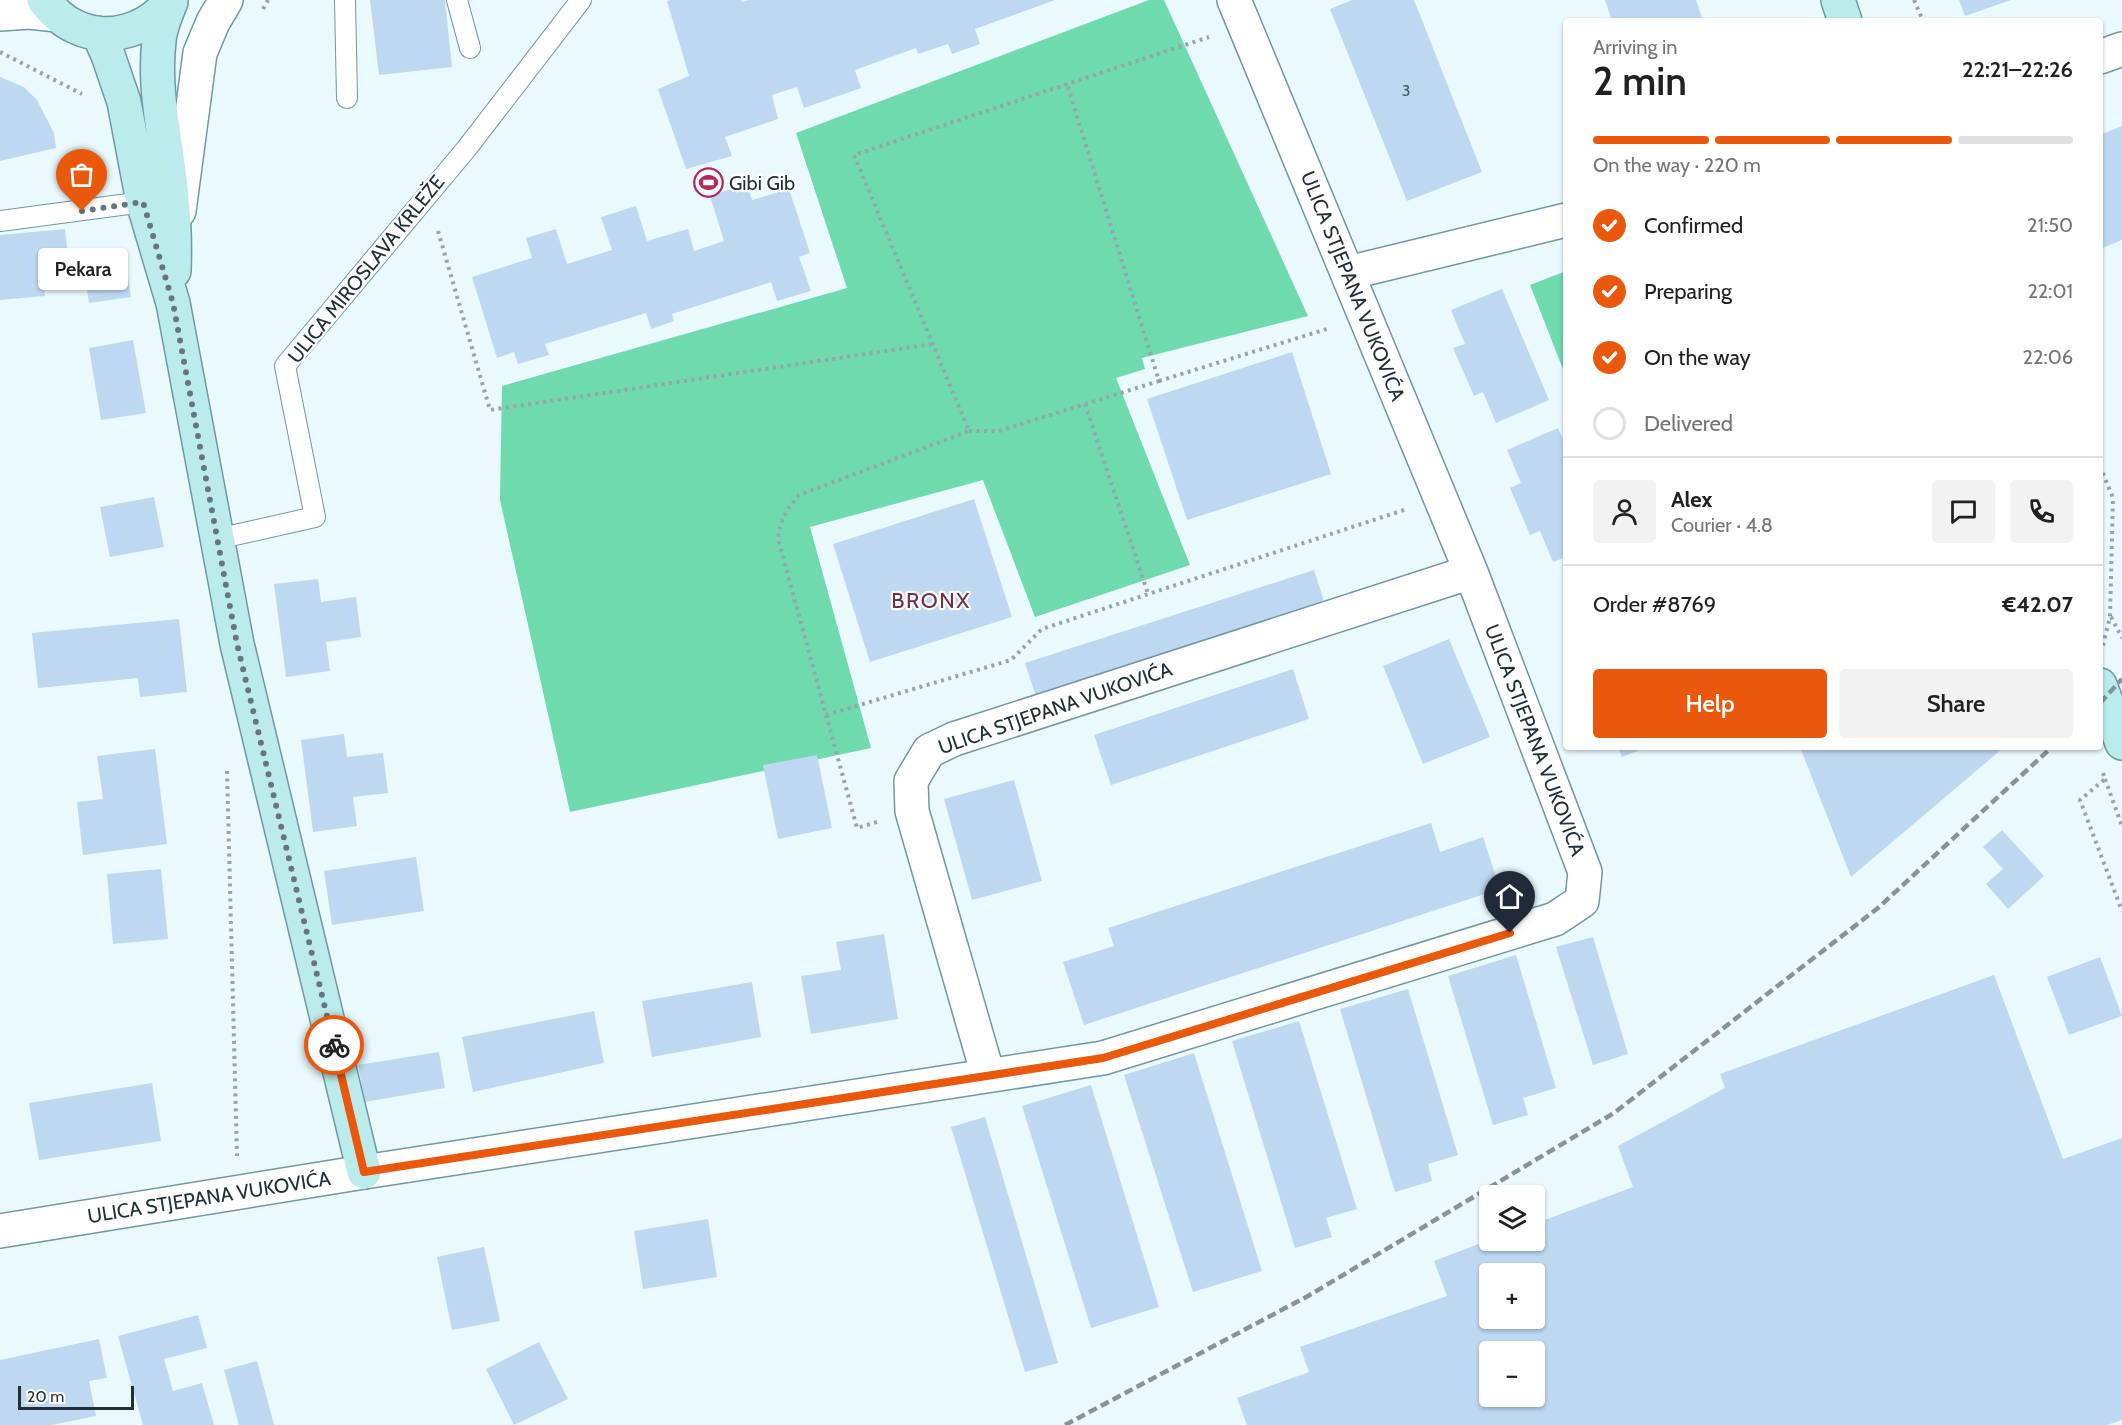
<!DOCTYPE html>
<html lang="en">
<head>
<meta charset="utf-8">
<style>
  body { margin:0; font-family:Cabin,sans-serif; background:#f2f2f2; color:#202124; height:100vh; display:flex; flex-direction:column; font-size:22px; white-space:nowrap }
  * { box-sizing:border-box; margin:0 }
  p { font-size:20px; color:#757577 }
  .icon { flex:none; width:33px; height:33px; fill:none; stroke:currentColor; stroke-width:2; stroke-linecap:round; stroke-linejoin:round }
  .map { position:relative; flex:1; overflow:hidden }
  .side { position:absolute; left:1563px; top:18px; width:540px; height:732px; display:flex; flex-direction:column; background:#fff; border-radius:6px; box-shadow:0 2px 4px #0004 }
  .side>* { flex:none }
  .controls { position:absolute; left:1479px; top:1185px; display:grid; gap:12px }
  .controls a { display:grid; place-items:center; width:66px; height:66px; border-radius:6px; background:#fff; box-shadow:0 2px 4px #0004; font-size:30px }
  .scale { position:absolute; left:18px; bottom:15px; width:116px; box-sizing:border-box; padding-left:6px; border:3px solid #203036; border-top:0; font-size:16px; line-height:21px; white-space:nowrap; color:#203036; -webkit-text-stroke:4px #fff; paint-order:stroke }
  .pin { position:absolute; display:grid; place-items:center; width:51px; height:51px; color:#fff; margin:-62px -26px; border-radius:50% 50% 50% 0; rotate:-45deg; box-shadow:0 0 6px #0007 }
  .pin .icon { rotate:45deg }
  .courier { position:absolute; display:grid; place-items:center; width:60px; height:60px; margin:-30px; border:4px solid #ea580c; border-radius:50%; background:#fff; color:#222; box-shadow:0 2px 8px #0007 }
  .bubble { position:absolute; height:42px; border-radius:6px; background:#fff; box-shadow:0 2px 4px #0004; font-size:20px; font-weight:600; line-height:42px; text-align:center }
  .summary em { font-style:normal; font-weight:600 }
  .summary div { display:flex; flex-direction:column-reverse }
  .summary { display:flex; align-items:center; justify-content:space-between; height:102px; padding:0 30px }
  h1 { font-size:39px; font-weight:600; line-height:45px }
  .bar { display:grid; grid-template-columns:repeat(4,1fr); gap:9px 6px; align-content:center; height:72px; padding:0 30px }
  .bar i { height:8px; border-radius:4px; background:#e0e0e0 }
  .bar .active { background:#ea580c }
  .bar p { grid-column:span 4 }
  .line { display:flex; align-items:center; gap:15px; padding:0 30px; border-top:2px solid #e0e0e0 }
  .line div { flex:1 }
  .round { display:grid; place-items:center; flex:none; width:63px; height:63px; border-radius:6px; background:#f2f2f2 }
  ol { padding:0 30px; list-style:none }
  li { display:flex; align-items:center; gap:18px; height:66px }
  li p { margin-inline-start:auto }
  li .icon { padding:6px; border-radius:50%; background:#ea580c; color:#fff; stroke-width:4 }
  li:last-child { color:#757577 }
  li i { width:33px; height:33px; border:3px solid #e0e0e0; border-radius:50% }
  .primary-button { display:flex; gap:12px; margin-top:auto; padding:12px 30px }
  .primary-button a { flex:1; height:69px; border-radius:6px; background:#ea580c; color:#fff; font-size:24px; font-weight:600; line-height:69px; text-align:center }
  .primary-button a+a { background:#f2f2f2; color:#202124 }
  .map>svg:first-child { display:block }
  .green { fill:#6fdaad }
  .building { fill:#bed8f2; fill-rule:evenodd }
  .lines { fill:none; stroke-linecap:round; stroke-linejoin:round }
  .service-casing { stroke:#7197a4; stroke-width:22 }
  .minor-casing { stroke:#7197a4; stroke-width:36 }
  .tertiary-casing { stroke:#7197a4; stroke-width:36 }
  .secondary-casing { stroke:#7197a4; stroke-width:36 }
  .path { stroke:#95a5aa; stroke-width:4; stroke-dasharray:3 4.5; stroke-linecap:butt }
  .service { stroke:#fff; stroke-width:20 }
  .minor { stroke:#fff; stroke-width:33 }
  .tertiary { stroke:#fff; stroke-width:33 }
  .secondary { stroke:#bbeceb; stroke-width:33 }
  .rail { stroke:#849499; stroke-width:4.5; stroke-dasharray:9 4.5; stroke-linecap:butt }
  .done { stroke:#66767c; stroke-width:6; stroke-dasharray:0 10.8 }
  .route { stroke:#ea580c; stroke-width:8 }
  .labels { text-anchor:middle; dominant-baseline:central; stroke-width:4.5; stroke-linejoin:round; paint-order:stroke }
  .number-label { font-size:16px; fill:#485a65 }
  .poi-label { font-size:20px; fill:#203036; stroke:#fff; text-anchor:start }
  .street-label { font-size:20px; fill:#203036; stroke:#fff }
  .quarter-label { font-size:22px; letter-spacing:1.5px; fill:#752f45; stroke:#fff }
</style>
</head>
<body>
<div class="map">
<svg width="2122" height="1425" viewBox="0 0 2122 1425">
  <rect width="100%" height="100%" fill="#e9f9fe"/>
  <path class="green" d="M1149,0H1164L1308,316L1142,358L1145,369L1116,378L1190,565L1035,617L983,480L810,527L871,748L570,812L500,500L502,386L847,288L796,133Z
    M1566,271V377L1530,285Z"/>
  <path class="building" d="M370,0H445L452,67L379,75Z
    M670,0H741L742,2L749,0H1055L975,29L980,44L952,54L948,44L918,54L916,48L855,70L861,88L804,108L797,87L772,95L778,119L725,137L732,156L686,169L658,89L689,76L667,1Z
    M1352,0H1414L1482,172L1407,201L1330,9Z
    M1605,0H1696L1703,21H1612Z
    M1959,0H2011L1965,16Z
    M0,77L24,87L37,100L54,133L56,148L0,161Z
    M2122,126V240L2100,249V135Z
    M747,184L752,200L789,189L810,253L799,257L811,291L777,301L771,282L672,314L674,321L651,329L646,313L545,344L549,355L518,364L514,352L497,358L472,277L532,258L526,238L556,229L567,264L612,250L601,217L636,206L647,241L688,229L694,251L724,241L710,196Z
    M65,229L69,264L42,266L45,296L0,300V235Z
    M124,251L131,297L89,303L82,258Z
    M1502,289L1549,400L1496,423L1483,392L1474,396L1453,348L1465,344L1451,310Z
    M133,340L146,413L101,420L89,348Z
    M1292,352L1331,474L1187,520L1147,399Z
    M1558,428L1566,446V557L1553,562L1540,531L1530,535L1510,488L1521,483L1507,450Z
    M154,497L164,547L110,557L100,507Z
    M974,499L1012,617L870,662L833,544Z
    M1314,570L1324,601L1035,694L1025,663Z
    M318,579L321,602L356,597L361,637L326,642L330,671L286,677L274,584Z
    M179,619L187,692L140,697L138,678L38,688L32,633Z
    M1449,639L1490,737L1423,764L1383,666Z
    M1293,669L1309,719L1111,785L1094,735Z
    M344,734L347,757L383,753L388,793L353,797L357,826L313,832L301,740Z
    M1618,747H1647L1622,757Z
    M1800,747H2002V749L1851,877Z
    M155,749L167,844L83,855L77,802L103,799L97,756Z
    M817,755L832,828L778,839L763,765Z
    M1014,780L1042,881L972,900L944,799Z
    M1431,823L1440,852L1483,837L1500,889L1084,1025L1063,962L1114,946L1108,928Z
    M2002,830L2044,876L2008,909L1986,884L2003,869L1983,847Z
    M416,857L424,911L332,925L324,871Z
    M161,869L168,939L113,944L107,874Z
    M884,934L898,1019L811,1034L801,976L841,970L836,942Z
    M1593,937L1628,1054L1593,1065L1556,947Z
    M1516,955L1556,1088L1523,1098L1528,1115L1493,1125L1448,976Z
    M2100,957L2122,1016L2069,1035L2047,977Z
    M1994,975L2063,1159L2122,1138V1420L2107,1425H1247L1237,1398L1309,1372L1300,1347L1447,1296L1434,1261L1489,1240H1534V1224L1633,1187L1618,1146L1725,1088L1720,1074ZM1490,1274H1534V1318H1490ZM1490,1352H1534V1396H1490Z
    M752,982L761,1037L652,1057L642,1001Z
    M1408,989L1458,1155L1428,1164L1432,1181L1395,1192L1340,1009Z
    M594,1011L604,1063L473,1092L462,1037Z
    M1299,1021L1357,1209L1326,1218L1332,1237L1295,1248L1232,1041Z
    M439,1052L445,1088L365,1102L358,1065Z
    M1194,1053L1262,1271L1193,1292L1124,1075Z
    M152,1083L161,1141L39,1160L29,1103Z
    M1091,1085L1159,1307L1091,1328L1022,1106Z
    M985,1117L1058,1363L1025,1372L951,1127Z
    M708,1219L717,1277L643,1289L634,1231Z
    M484,1247L500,1321L452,1330L437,1257Z
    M198,1315L207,1348L164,1359L173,1391L202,1383L214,1425H143L118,1336Z
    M99,1339L107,1378L89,1381L96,1416L52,1425H0V1360Z
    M539,1342L568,1399L514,1425L486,1369Z
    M257,1361L274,1425H239L224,1370Z"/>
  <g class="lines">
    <defs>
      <path id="service" d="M345,0L347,98
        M457,0L470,48
        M0,221L143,202
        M217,539L315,517L285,366L467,148L581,0"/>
      <path id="minor" d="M2100,57L2122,49
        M1348,273L1566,220
        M988,1075L912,811L911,781L929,751L954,739L1471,572
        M0,1231L364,1172L1103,1058L1555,919L1582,901L1585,872L1471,572L1234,0"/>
      <path id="tertiary" d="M0,14L30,12L57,15
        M179,211L200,53L213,22L226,0"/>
      <path id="secondary" d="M44,0C53,11 62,21 76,27C110,43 150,29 171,0
        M1838,0L1845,21
        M171,2C166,14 160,28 159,41C153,91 166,139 171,188C174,216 175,244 174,271
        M98,33L108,55L124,102L143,202L173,303L237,644L364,1172
        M2100,685L2122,743"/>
    </defs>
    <use href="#service" class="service-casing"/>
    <use href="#minor" class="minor-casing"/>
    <use href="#tertiary" class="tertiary-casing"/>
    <use href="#secondary" class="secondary-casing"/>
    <path class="path" d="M1914,0L1923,21
      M263,9L268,0
      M0,52L82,94
      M438,231L490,410L933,344
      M1159,381L1330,328
      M1085,404L1148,594
      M969,431H999L1159,381L1067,84
      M2100,466L2113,498L2110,617L2102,649
      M2111,617L2122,638
      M826,715L1011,660L1042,629L1407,509
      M227,771L237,1156
      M2103,773L2105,779L2080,800L2122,911
      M2105,779L2122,826
      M877,822L857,828L778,539C780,520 787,509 799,495L969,431L854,155L1209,37"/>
    <use href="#service" class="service"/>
    <use href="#minor" class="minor"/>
    <use href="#tertiary" class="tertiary"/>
    <use href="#secondary" class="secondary"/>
    <path class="rail" d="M2100,703L2122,679
      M1065,1425L1308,1296L1614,1113L1878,908L2052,747"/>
  </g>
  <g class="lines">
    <path class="done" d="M82,211L143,202L173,303L237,644L334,1045"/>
    <path class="route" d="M334,1045L364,1172L1103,1058L1510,933"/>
  </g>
  <defs>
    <symbol id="stadium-ring" viewBox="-11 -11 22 22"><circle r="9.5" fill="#fff" stroke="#b5285e" stroke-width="1.5"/><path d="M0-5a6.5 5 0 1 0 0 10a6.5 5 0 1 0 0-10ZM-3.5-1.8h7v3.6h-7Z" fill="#b5285e"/></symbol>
  </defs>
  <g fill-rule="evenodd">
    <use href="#stadium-ring" x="692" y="166" width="33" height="33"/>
  </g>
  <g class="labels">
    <g class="number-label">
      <text x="1406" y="90">3</text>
    </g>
    <g class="poi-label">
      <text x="729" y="183">Gibi Gib</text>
    </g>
    <g class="street-label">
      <text transform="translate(366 269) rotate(-51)">ULICA MIROSLAVA KRLEŽE</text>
      <text transform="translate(1353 286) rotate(68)">ULICA STJEPANA VUKOVIĆA</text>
      <text transform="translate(1055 708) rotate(-19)">ULICA STJEPANA VUKOVIĆA</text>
      <text transform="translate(1535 740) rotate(69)">ULICA STJEPANA VUKOVIĆA</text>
      <text transform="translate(209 1197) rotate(-9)">ULICA STJEPANA VUKOVIĆA</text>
    </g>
    <g class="quarter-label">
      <text x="931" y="600">BRONX</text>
    </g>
  </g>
</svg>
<div class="controls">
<a><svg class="icon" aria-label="layers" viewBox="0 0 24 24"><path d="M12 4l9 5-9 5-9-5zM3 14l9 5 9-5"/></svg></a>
<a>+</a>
<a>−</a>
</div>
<div class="scale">20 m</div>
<div class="pin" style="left:82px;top:211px;background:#ea580c"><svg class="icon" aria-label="bag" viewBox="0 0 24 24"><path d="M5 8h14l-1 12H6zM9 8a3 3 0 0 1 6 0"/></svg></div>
<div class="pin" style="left:1510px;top:933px;background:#1f2937"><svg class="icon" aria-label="home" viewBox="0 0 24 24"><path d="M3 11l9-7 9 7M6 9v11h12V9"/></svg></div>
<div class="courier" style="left:334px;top:1045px"><svg class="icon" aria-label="bike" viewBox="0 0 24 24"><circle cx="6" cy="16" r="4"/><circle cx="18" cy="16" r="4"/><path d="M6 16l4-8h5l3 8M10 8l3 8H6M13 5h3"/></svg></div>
<div class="bubble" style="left:38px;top:248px;width:90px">Pekara</div>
<section class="side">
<div class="summary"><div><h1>2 min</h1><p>Arriving in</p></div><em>22:21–22:26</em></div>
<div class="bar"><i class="active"></i><i class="active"></i><i class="active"></i><i></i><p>On the way · 220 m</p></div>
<ol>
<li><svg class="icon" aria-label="check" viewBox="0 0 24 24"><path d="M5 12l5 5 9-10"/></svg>Confirmed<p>21:50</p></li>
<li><svg class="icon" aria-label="check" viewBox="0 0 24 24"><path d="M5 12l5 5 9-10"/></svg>Preparing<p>22:01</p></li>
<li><svg class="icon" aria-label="check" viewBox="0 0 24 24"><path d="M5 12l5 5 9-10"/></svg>On the way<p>22:06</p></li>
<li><i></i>Delivered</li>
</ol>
<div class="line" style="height:108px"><a class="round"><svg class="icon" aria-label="person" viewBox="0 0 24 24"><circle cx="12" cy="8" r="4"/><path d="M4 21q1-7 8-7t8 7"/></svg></a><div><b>Alex</b><p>Courier · 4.8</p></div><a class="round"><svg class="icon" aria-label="chat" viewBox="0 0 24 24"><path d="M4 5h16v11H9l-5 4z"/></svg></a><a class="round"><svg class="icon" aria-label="phone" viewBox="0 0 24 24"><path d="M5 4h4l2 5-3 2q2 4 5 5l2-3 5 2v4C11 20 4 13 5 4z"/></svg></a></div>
<div class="line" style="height:78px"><div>Order #8769</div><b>€42.07</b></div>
<div class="primary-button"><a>Help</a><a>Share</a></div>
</section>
</div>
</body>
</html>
